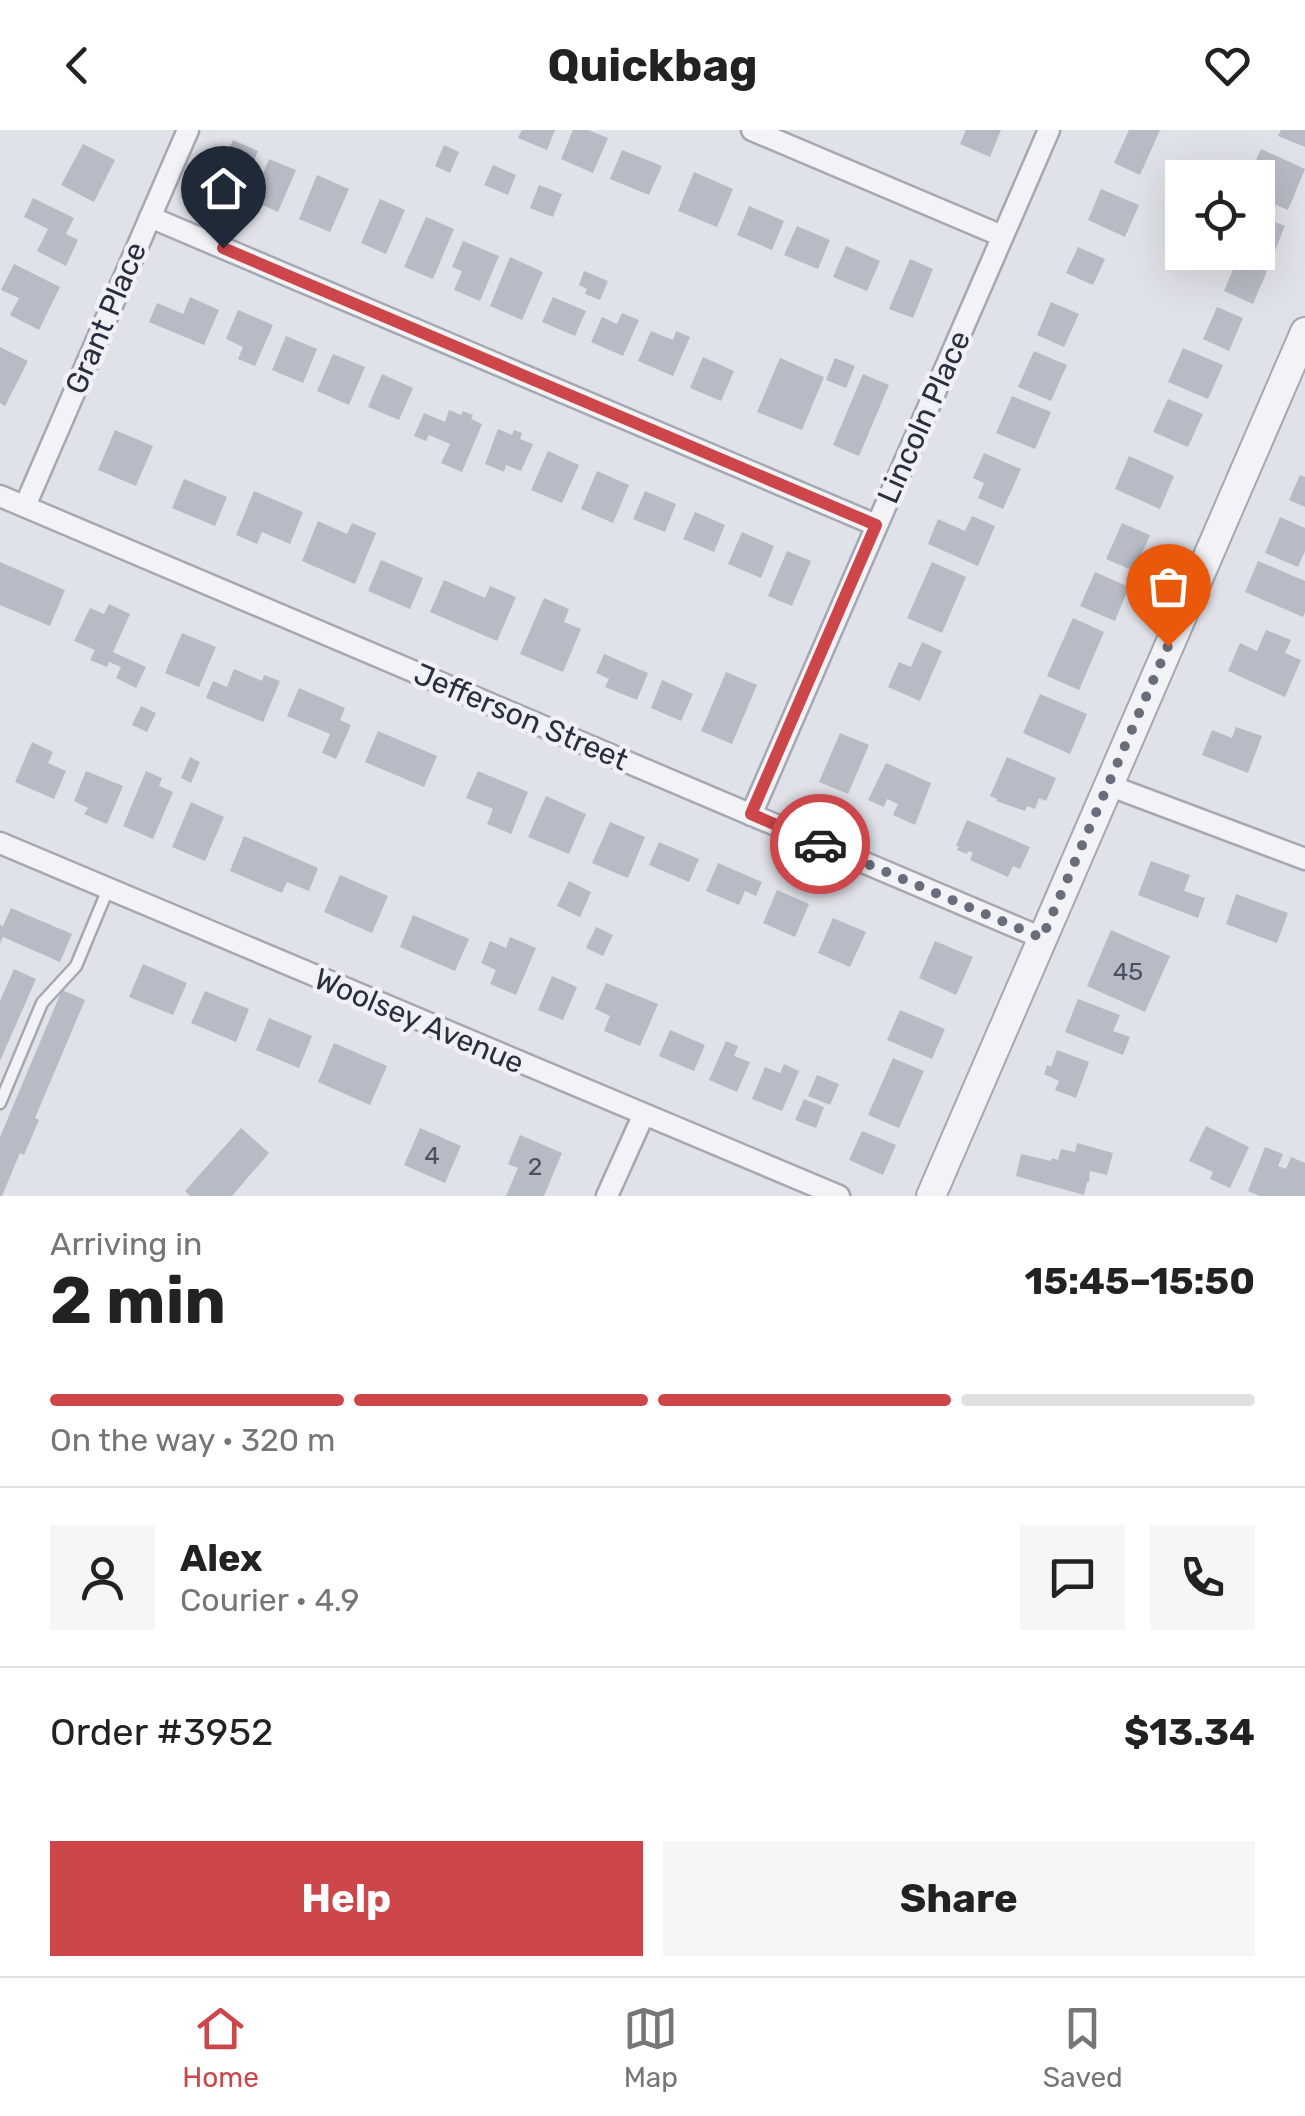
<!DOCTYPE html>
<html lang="en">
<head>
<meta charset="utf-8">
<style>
  body { margin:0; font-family:Rubik,sans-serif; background:#f6f6f6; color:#222; height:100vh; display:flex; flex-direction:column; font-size:38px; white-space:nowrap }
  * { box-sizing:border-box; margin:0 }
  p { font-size:32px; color:#767676 }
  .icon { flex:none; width:55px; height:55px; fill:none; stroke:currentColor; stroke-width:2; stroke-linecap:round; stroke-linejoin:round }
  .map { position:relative; height:1066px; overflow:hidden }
  .side { display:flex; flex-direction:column; background:#fff; flex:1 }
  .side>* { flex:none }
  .controls { position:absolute; left:1165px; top:30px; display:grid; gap:20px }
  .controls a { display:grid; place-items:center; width:110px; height:110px; border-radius:0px; background:#fff; box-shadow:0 10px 40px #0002; font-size:50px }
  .pin { position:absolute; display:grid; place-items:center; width:85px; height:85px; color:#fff; margin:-102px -42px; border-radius:50% 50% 50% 0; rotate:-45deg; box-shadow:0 0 10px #0007 }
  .pin .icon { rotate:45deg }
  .courier { position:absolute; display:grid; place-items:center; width:100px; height:100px; margin:-50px; border:8px solid #cc464a; border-radius:50%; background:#fff; color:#222; box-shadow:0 2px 12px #0007 }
  .head em { font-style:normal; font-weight:700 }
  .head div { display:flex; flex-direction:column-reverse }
  .head { display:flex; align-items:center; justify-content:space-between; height:170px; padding:0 50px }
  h1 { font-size:65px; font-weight:700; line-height:75px }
  .bar { display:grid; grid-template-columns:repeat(4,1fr); gap:15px 10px; align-content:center; height:120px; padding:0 50px }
  .bar i { height:12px; border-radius:8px; background:#e0e0e0 }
  .bar .active { background:#cc464a }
  .bar p { grid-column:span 4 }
  .line { display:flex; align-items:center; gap:25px; padding:0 50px; border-top:2px solid #e0e0e0 }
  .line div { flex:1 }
  .round { display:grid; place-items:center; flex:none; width:105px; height:105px; border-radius:0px; background:#f6f6f6 }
  .primary-button { display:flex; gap:20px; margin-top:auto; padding:20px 50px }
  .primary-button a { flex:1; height:115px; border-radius:0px; background:#cc464a; color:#fff; font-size:40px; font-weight:700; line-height:115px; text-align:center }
  .primary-button a+a { background:#f6f6f6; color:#222 }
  header { display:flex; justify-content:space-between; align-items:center; height:130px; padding:0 50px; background:#fff; font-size:45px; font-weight:700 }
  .tabs { display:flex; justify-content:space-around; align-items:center; height:140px; border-top:2px solid #e0e0e0; background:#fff; font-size:28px; color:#767676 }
  .tabs a { display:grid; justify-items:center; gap:5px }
  .tabs .active { color:#cc464a }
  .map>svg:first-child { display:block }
  .building { fill:#b7bbc5 }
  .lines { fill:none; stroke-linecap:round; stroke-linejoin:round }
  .service-casing { stroke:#a5a8b3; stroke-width:15 }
  .minor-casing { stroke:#a5a8b3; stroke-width:25 }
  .tertiary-casing { stroke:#a5a8b3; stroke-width:32 }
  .service { stroke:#f2f3f7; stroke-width:10 }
  .minor { stroke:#f2f3f7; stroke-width:20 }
  .tertiary { stroke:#f2f3f7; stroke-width:28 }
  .done { stroke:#696d7b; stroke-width:10; stroke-dasharray:0 18 }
  .route { stroke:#cc464a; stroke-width:12 }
  .labels { text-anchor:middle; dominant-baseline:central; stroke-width:9; stroke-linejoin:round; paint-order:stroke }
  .number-label { font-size:25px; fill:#4c5161 }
  .street-label { font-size:30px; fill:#292e40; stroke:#eff1f6 }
</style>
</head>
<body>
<header><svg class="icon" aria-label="back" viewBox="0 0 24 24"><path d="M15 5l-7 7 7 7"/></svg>Quickbag<svg class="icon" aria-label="heart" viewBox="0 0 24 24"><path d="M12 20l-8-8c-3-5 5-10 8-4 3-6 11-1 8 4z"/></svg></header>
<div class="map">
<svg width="1305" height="1066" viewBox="0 0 1305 1066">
  <rect width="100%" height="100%" fill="#e0e2e9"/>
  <path class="building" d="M522,0H555L547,20L518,8Z
    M573,0H588L608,8L593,43L561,29Z
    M966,0H1001L990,27L960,14Z
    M1129,0H1160L1140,45L1114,33Z
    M1281,0H1305V17L1278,6Z
    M233,10L258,21L240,63L215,52Z
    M83,14L115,30L94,72L61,55Z
    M444,15L459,22L450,43L435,36Z
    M1261,19L1305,39L1288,80L1258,67V48H1248Z
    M622,20L662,36L649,65L610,49Z
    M269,29L296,40L278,82L252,70Z
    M493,35L516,45L508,65L484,55Z
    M694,42L733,59L717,97L678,81Z
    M317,45L349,59L330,102L299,89Z
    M539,55L562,64L553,87L530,78Z
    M1101,59L1139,75L1125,107L1088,90Z
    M33,68L74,88L66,104L78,110L66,136L37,121L48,99L24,87Z
    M380,69L405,80L386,124L361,113Z
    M749,76L784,91L772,120L737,105Z
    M1258,85L1285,96L1271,130L1258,124Z
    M426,87L454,99L433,149L404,137Z
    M797,96L830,110L818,139L784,125Z
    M463,111L499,126L480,171L454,160L462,141L452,137Z
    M846,116L880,131L867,161L833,147Z
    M1078,117L1105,129L1093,155L1066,143Z
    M510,127L543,142L522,190L490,176Z
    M1238,128L1267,141L1253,174L1224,161Z
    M910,129L933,139L913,188L889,179Z
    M14,134L60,157L39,200L10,185L19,168L1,160Z
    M584,141L608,151L600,170L585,164L587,159L579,155Z
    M190,167L219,180L204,215L149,192L157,173L183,184Z
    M553,167L586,181L575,206L542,192Z
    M1051,172L1079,184L1064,217L1037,205Z
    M1217,177L1243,188L1229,221L1203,209Z
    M238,180L273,195L255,236L238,229L243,217L226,209Z
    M622,183L639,190L623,226L591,212L602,187L617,194Z
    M651,201L673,210L676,201L690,207L673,246L638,231Z
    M286,206L317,219L303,253L272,240Z
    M0,217L28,231L5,276L0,273Z
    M1183,218L1223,235L1208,269L1168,252Z
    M1034,221L1067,235L1051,271L1018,257Z
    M333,224L365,237L349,275L317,261Z
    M703,227L734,241L721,271L690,258Z
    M780,228L824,247L802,300L757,282Z
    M835,228L855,236L846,258L826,250Z
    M382,244L413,258L399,290L368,277Z
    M863,244L889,255L859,326L833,315Z
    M1012,266L1051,282L1035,319L996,303Z
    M1168,269L1203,284L1188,317L1153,302Z
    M449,280L461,285L463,281L473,285L471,289L482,294L462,342L441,333L450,314L429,305L426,311L414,306L424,283L445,292Z
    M498,299L512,305L514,300L522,303L520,309L533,314L521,341L506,335L504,342L485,334Z
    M115,300L153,316L136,356L98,340Z
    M548,321L579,335L562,373L531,360Z
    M984,323L1021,339L1003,379L978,368L984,353L973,348Z
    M1129,326L1174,346L1160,379L1115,359Z
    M597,341L629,355L613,393L581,379Z
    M1300,345L1305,347V377L1289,370Z
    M184,349L227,367L215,396L172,378Z
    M254,361L303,382L290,414L262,402L257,414L236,405Z
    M645,361L676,374L665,402L633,389Z
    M695,382L725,395L714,422L683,409Z
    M972,386L995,396L978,436L928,414L938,389L965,401Z
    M1280,387L1305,398V421L1298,437L1265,423Z
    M318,391L347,404L352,393L376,403L355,454L302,431Z
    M1122,393L1150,405L1134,441L1106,429Z
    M742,402L774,416L761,448L728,434Z
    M787,421L811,431L792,476L768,466Z
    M381,430L423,448L410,479L368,461Z
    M1258,431L1305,451V482L1303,487L1245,462Z
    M0,432L65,460L50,496L0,475Z
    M932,432L966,447L942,503L907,488Z
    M1095,442L1129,457L1115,491L1080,476Z
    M444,450L485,468L490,456L516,467L497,511L430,482Z
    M544,468L569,479L564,492L581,499L563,542L520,524Z
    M109,474L130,484L113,522L146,537L136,558L116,548L121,537L109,532L107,537L90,530L95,520L74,511L90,478L104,484Z
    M1073,488L1104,502L1079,560L1047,546Z
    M1266,500L1291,510L1285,523L1301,530L1285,567L1228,541L1240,513L1257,521Z
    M182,503L216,517L199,557L165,543Z
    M922,512L942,521L920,571L888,557L899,532L911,537Z
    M604,524L648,543L637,570L605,557L609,549L596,543Z
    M234,539L262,551L264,545L280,551L263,592L206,568L213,551L227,557Z
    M726,542L757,555L732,614L701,601Z
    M662,550L693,564L681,591L651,578Z
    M299,558L345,578L340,590L351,595L336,629L322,623L330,604L287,586Z
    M1040,564L1087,584L1070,624L1023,603Z
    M141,576L156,583L147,602L132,595Z
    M1236,597L1262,606L1248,643L1202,625L1212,600L1232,608Z
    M378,601L437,626L424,657L365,632Z
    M840,603L869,615L848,664L819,652Z
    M32,612L53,622L48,633L66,641L54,669L15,652Z
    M190,627L200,632L191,653L181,648Z
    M1007,627L1056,648L1046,671L1039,668L1035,679L1027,676L1025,681L996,671L997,669L990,666Z
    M886,633L931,653L915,695L893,685L898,674L887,669L884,677L868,670Z
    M86,641L123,656L107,694L84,684L88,678L74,671Z
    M146,641L162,648L159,656L173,662L153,709L123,696Z
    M478,641L528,662L511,704L487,694L493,679L466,668Z
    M546,666L586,684L569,724L528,707Z
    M191,672L224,687L205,731L172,717Z
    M967,690L1030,717L1020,739L1013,736L1008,747L970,730L973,723L968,721L967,724L957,720L959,717L956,716Z
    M610,692L645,707L628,748L592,733Z
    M244,706L318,738L309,761L287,752L282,763L230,741Z
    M659,712L699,729L689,752L649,735Z
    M1151,731L1190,745L1184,761L1205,768L1198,788L1138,765Z
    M718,733L762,752L756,766L745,761L739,775L706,761Z
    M340,745L388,766L372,803L324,782Z
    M569,751L591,762L580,787L557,776Z
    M777,760L809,774L795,807L763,793Z
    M1236,764L1288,783L1277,813L1226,794Z
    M11,778L72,804L60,832L3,807L0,814V795L3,796Z
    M413,785L469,809L455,841L400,817Z
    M833,788L866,802L850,837L818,823Z
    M596,797L613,805L603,826L586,818Z
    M1111,800L1170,826L1145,882L1087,856Z
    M510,807L536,818L516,865L490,854L496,840L481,833L490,811L506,818Z
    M935,811L973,827L956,865L919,848Z
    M143,834L187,853L173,885L129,867Z
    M14,839L36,849L0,931V871Z
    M552,846L577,857L563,890L538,880Z
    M606,853L658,874L640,916L604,901L610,886L595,879Z
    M62,860L85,870L35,988L39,990L24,1025L20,1023L2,1066H0V1007Z
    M205,861L249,879L236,912L191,893Z
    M1078,869L1120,885L1113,901L1130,907L1123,925L1065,902Z
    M900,880L945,899L932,929L887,910Z
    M269,888L312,906L299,938L256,920Z
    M670,900L705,915L694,941L659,926Z
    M726,911L738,916L734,926L750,932L737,962L709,950Z
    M334,913L387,936L370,975L318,952Z
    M1057,920L1089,932L1076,968L1055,960L1059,951L1044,944L1047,935L1051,937Z
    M893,928L924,941L899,998L868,985Z
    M784,934L799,941L782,981L752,969L765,937L780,943Z
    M817,945L839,954L830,975L808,966Z
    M804,969L824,977L816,998L795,990Z
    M1206,996L1249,1017L1230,1058L1210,1049L1213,1042L1189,1031Z
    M241,998L269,1023L232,1066H190L185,1061Z
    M420,998L461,1016L445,1053L404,1035Z
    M862,1001L896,1015L883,1045L849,1030Z
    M520,1005L562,1023L544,1066H506L518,1038L508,1034Z
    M1077,1013L1113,1023L1107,1045L1090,1041L1089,1052H1087L1084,1065L1016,1046L1021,1024L1051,1031L1052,1028L1058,1030L1061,1019L1075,1022Z
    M1265,1017L1283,1024L1278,1036L1286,1039L1291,1027L1305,1033V1066H1260L1248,1061Z"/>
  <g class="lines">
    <defs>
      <path id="service" d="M0,973L42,873L76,836L108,759"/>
      <path id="minor" d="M752,0L1002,106
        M150,87L876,395
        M0,366L1042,808
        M25,376L188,0
        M1108,655L1305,729
        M751,685L1049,0
        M0,713L839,1066
        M607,1066L643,986"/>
      <path id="tertiary" d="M931,1066L1305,202"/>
    </defs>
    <use href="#service" class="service-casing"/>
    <use href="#minor" class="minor-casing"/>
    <use href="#tertiary" class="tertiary-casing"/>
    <use href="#service" class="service"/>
    <use href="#minor" class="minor"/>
    <use href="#tertiary" class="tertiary"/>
  </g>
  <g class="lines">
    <path class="done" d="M820,714L1042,808L1168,516"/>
    <path class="route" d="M223,118L876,395L751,684L820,714"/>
  </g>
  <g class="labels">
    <g class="number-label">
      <text x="1128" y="841">45</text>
      <text x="432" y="1025">4</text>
      <text x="535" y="1036">2</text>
    </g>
    <g class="street-label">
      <text transform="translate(106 188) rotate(-67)">Grant Place</text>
      <text transform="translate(924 287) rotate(-66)">Lincoln Place</text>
      <text transform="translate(521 587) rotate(23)">Jefferson Street</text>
      <text transform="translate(419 891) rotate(23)">Woolsey Avenue</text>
    </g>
  </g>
</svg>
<div class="controls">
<a><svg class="icon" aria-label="locate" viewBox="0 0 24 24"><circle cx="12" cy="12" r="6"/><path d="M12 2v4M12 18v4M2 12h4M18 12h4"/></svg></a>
</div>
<div class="pin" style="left:1168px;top:516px;background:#ea580c"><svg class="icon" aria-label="bag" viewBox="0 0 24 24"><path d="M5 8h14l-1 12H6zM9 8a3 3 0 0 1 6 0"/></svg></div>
<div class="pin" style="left:223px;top:118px;background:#1f2937"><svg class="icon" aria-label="home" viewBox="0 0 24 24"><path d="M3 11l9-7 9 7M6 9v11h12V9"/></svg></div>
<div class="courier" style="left:820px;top:714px"><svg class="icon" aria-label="car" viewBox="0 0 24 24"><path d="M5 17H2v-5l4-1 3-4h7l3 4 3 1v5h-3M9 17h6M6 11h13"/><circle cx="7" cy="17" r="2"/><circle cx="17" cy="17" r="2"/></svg></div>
</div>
<section class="side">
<div class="head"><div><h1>2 min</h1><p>Arriving in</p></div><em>15:45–15:50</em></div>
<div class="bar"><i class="active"></i><i class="active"></i><i class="active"></i><i></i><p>On the way · 320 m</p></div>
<div class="line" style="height:180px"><a class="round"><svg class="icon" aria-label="person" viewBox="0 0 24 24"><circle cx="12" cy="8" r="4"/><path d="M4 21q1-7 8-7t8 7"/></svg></a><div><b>Alex</b><p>Courier · 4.9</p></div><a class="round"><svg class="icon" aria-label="chat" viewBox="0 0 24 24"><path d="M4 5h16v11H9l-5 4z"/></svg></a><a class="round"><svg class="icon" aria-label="phone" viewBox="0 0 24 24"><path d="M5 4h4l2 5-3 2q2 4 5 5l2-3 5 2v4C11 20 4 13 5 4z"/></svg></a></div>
<div class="line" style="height:130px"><div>Order #3952</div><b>$13.34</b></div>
<div class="primary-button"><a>Help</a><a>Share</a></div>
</section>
<nav class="tabs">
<a class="active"><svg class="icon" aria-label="home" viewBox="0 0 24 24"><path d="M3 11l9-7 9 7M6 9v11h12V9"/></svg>Home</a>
<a><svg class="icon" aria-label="map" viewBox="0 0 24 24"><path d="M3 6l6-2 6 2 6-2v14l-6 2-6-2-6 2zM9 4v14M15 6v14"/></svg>Map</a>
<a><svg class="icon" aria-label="saved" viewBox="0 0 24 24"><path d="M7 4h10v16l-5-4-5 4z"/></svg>Saved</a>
</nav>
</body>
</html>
